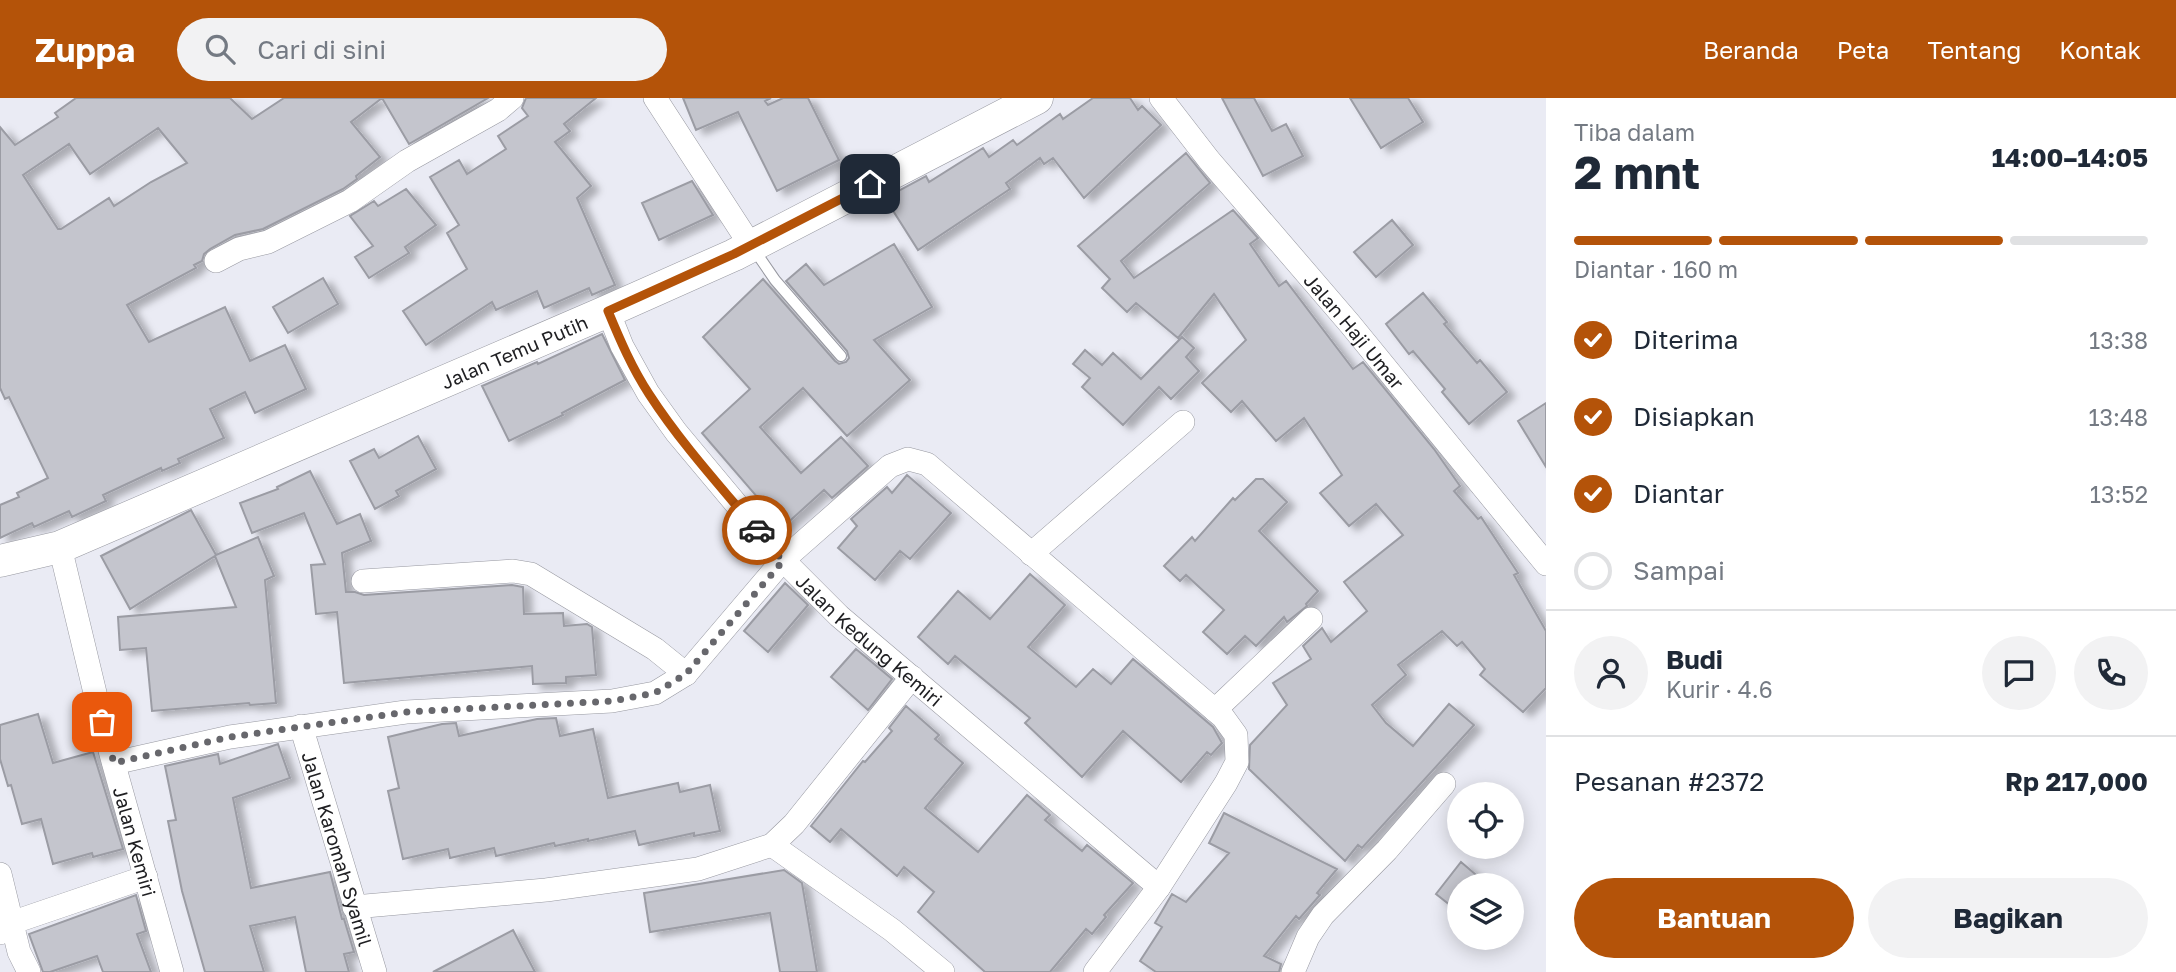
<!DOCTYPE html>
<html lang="id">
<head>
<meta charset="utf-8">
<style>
  body { margin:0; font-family:"Golos Text",sans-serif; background:#f2f2f3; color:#1f2937; height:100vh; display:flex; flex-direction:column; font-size:26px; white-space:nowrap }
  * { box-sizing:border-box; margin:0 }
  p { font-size:23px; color:#747a83 }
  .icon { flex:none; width:38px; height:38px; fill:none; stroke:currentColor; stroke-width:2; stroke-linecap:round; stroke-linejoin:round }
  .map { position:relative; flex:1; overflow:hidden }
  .panel { display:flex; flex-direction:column; background:#fff; width:630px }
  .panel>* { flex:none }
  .fabs { position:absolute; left:1447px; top:684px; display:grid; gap:14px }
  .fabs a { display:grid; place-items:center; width:77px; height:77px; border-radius:50%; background:#fff; box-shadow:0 4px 18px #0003; font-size:35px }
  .pin { position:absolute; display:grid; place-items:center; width:60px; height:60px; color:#fff; margin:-30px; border-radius:14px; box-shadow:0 4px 10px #0006 }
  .courier { position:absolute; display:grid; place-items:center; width:70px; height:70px; margin:-35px; border:5px solid #b45309; border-radius:50%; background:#fff; color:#222; box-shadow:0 2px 9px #0007 }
  .headline em { font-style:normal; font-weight:700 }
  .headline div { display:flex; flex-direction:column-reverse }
  .headline { display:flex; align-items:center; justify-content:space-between; height:119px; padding:0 28px }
  h1 { font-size:46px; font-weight:700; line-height:52px }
  .bar { display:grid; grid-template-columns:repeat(4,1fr); gap:10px 7px; align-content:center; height:84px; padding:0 28px }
  .bar i { height:9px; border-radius:5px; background:#e0e1e3 }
  .bar .on { background:#b45309 }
  .bar p { grid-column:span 4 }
  .line { display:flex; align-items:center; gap:18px; padding:0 28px; border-top:2px solid #e0e1e3 }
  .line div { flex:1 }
  .round { display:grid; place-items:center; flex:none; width:74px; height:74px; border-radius:37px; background:#f2f2f3 }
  ol { padding:0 28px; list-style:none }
  li { display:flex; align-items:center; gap:21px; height:77px }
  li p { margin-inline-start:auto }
  li .icon { padding:7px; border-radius:50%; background:#b45309; color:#fff; stroke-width:4 }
  li:last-child { color:#747a83 }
  li i { width:38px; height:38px; border:4px solid #e0e1e3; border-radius:50% }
  .cta { display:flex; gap:14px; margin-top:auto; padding:14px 28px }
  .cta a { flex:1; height:80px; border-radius:42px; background:#b45309; color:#fff; font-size:28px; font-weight:700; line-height:80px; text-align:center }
  .cta a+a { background:#f2f2f3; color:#1f2937 }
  header { display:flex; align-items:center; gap:42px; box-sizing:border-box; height:98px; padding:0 35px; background:#b45309; color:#fff }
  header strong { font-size:33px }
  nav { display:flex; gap:38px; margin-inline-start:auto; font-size:24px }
  .search { width:490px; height:63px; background:#f2f2f3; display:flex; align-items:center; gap:18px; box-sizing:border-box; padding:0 24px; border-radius:38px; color:#747a83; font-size:26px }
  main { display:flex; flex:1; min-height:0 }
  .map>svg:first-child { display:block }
  .building { fill:#c4c5cd; stroke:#9b9ca4; stroke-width:2; fill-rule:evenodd; filter:url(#shadow) }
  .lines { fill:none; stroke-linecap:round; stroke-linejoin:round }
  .lane-casing { stroke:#9798a0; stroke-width:12 }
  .street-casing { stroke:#9798a0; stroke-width:24 }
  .secondary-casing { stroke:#9798a0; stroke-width:33 }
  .lane { stroke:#fff; stroke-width:10 }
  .street { stroke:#fff; stroke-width:23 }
  .secondary { stroke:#fff; stroke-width:32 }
  .done { stroke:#67676c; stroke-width:7; stroke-dasharray:0 12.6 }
  .route { stroke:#b45309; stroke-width:9 }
  .labels { text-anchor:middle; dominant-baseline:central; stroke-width:5; stroke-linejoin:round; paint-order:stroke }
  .street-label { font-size:19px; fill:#202023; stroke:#fff }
</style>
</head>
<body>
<header>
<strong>Zuppa</strong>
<div class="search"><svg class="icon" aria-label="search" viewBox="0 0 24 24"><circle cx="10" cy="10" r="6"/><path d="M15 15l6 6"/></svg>Cari di sini</div>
<nav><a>Beranda</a><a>Peta</a><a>Tentang</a><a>Kontak</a></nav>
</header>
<main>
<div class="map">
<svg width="1546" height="874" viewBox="0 0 1546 874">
  <defs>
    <filter id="shadow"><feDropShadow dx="8" dy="4.5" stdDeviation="3.5" flood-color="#0004"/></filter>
  </defs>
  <rect width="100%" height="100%" fill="#eaebf4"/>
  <path class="building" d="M76,0H230L252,21L284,0H382L351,24L380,59L356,78L357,81L343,91L263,131L235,137L210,151L204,156L202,163L194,167L196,170L127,207L149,244L225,209L250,263L285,247L306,291L255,315L245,294L210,311L224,340L178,361L180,365L162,373L161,370L103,397L106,403L72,419L69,413L34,429L32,425L0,440V407L19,399L17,395L48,380L9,299L5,301L0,290V29L15,47L58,19L55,15ZM158,30L187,65L151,84L114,108L109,100L61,131H58L23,77L69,46L90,76Z
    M382,0H488L409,46Z
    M526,0H596L564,26L570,33L555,44L591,88L577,100L615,187L592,197L589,190L544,210L537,193L496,212L492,204L426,247L403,213L467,171L447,135L459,127L430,79L459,62L467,76L506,51L498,38L528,18L522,10Z
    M683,0H771L765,3L768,7L783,0H808L839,62L777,93L738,14L696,32Z
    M1093,0H1130L1138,12L1142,8L1161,27L1084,100L1053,60L1044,66L1040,60L1006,85L1010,91L918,152L885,100L926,78L929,84L983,50L989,59L1013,42L1017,47L1060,16L1063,21Z
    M1222,0H1254L1272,33L1286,26L1303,58L1263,78Z
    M1350,0H1408L1423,24L1381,50Z
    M1186,55L1210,85L1121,163L1134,180L1233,112L1258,140L1250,146L1279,188L1286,183L1353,271L1363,264L1434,351L1460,388L1454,393L1478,421L1481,419L1518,475L1514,477L1546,533V590L1523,614L1480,577L1485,571L1462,544L1457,548L1442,533L1398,567L1406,577L1372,607L1386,625L1413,648L1449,606L1474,627L1362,750L1358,747L1345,763L1249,671L1250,647L1287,607L1273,585L1311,561L1303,548L1322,530L1331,544L1367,513L1344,484L1403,437L1376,406L1349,428L1320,395L1342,377L1304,320L1276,343L1242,303L1231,314L1202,285L1246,242L1214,196L1178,240L1136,205L1127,214L1102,190L1110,181L1078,148Z
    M692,83L713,117L659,142L642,105Z
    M406,91L436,127L405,149L409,155L369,180L355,159L373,148L350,118L374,103L378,108Z
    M1392,122L1413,147L1376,179L1354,154Z
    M894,146L932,209L874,242L910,282L847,338L803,290L760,329L801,375L841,339L868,368L832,400L824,392L783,429L702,335L750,291L703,239L763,181L835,263L839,266L846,264L849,260L847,253L786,183L806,166L824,187Z
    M323,180L338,206L288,235L273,209Z
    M1423,195L1447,224L1444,226L1477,265L1480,262L1507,294L1469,326L1442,294L1445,291L1413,253L1409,256L1386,226Z
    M602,236L625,282L562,315L563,317L509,343L482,288L537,264L538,266Z
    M1182,239L1194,250L1186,259L1199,273L1171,301L1159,289L1123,327L1082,289L1090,280L1073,266L1085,252L1102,267L1113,255L1141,281Z
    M1546,305V369L1518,323Z
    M418,338L436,371L396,393L399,398L375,411L350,363L374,351L379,360Z
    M310,373L337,426L360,416L371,443L342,455L346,494H355L364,497L512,487L523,489L524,516L563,515L564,528L587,526L592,529L596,577L566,579V585L533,586L532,568L344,585L337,514L316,516L311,467L325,466L304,415L252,435L240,405L278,391L277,389Z
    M907,377L951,415L910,461L900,453L875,482L838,450L857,428L851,421L887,389L892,395Z
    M1256,381H1263L1287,404L1259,433L1318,493L1306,506L1307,508L1287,524L1284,519L1256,548L1245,538L1227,556L1203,534L1224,512L1186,477L1180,483L1164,468L1192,439L1195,443L1233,400L1235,402Z
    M191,412L216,457L258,439L274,478L265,482L276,605L250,607L249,605L152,613L146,550L120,552L118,519L236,509L215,458L130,511L101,458Z
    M1030,476L1065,507L1028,549L1076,589L1093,571L1111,586L1133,561L1213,629L1222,645L1211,657L1207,654L1181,684L1123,633L1082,679L1025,625L1030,620L955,558L948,566L918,539L958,493L990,521Z
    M785,485L808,507L768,554L744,533Z
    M856,551L892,581L868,612L831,579Z
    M906,608L939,637L935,641L963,665L925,710L978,754L1027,697L1050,717L1045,722L1082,753L1087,747L1133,785L1104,817L1106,819L1092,836L1086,831L1050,874H985L918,814L934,794L904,769L897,778L841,731L830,744L811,728L863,663L865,664L892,633L889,630Z
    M38,616L53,665L93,654L123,751L93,759L92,755L53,766L41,721L22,726L11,687L8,688L0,661V627Z
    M556,620L560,638L593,631L608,700L678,685L680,694L710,687L720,733L694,738V735L639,747L635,733L588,743V741L555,748L554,745L496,758L494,750L450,760L448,751L403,761L388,693L399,690L388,639L442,626L456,625L459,638L537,621Z
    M278,646L290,680L233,700L251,790L330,774L342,821H344L354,854L344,856L349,874H306L295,819L250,828L264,874H205L182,793L168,723L176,722L165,668L218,656L220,666Z
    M1224,715L1337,771L1317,795L1320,797L1299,821L1296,818L1264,858L1281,866L1279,874H1156L1140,863L1162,829L1155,825L1172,796L1186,804L1229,755L1209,745Z
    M1461,764L1489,788H1460V815L1436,796Z
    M784,772L802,785L817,874H780L770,815L650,834L644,795Z
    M136,797L146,833L137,836L151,874H103L97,858L50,874H43L29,836Z
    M513,832L535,874H433Z"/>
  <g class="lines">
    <defs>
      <path id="lane" d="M753,150L775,182L841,258"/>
      <g id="street">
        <path d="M655,0L751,148"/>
        <path id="s1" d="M1161,0L1209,62L1350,226L1546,466"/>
        <path d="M216,163L239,151L268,144L350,103L407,63L498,12L512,0"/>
        <path id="s2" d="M608,213L622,248L648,295L676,334L783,462L839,518L1159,789"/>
        <path id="s3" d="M60,449L102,624L172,874"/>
        <path d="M1031,456L1183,324"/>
        <path d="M363,483L513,473L531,476L655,551L686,576"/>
        <path d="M1215,612L1311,521"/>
        <path id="s4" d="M301,628L375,874"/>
        <path d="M114,665L230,639L406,614L612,603L655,595L686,576L783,462L890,368L908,361L927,366L1223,619L1236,637L1237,664L1226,685L1159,789L1095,874"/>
        <path d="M772,747L892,832L943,874"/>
        <path d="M0,776L19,854L29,874"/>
        <path d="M354,809L546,792L698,771L772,747L794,726L912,579"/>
        <path d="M0,835L11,825L146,779"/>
        <path d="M1293,874L1308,839L1323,817L1387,752L1444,686"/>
      </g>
      <g id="secondary">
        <path id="s5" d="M0,463L60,449L608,213L734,157L1037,0"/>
      </g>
    </defs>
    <use href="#lane" class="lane-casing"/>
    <use href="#street" class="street-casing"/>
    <use href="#secondary" class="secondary-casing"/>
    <use href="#lane" class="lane"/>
    <use href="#street" class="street"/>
    <use href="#secondary" class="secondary"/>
  </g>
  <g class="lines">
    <path class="done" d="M102,624L114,665L230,639L406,614L612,603L655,595L686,576L783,463L757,432"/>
    <path class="route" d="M757,432C720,388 680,344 649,296C632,270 620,242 608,213L734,156L870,86"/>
  </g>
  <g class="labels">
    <g class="street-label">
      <text stroke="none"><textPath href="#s1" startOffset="303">Jalan Haji Umar</textPath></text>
      <text stroke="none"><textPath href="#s5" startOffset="556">Jalan Temu Putih</textPath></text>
      <text stroke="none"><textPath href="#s2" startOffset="424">Jalan Kedung Kemiri</textPath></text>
      <text stroke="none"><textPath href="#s3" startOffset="304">Jalan Kemiri</textPath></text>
      <text stroke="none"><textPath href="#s4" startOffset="128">Jalan Karomah Syamil</textPath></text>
    </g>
  </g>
</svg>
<div class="fabs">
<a><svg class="icon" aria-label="locate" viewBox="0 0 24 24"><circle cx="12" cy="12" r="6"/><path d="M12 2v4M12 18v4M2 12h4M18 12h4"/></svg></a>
<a><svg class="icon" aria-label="layers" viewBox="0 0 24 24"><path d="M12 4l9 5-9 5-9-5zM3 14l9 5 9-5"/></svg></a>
</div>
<div class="pin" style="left:102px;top:624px;background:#ea580c"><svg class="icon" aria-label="bag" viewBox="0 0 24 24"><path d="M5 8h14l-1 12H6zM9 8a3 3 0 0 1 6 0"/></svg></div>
<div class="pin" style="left:870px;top:86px;background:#1f2937"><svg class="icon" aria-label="home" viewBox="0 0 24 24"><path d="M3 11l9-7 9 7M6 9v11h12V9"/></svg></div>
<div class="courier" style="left:757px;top:432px"><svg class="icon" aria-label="car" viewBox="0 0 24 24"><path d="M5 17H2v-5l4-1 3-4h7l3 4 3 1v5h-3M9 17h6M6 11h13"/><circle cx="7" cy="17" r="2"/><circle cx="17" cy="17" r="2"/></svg></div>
</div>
<section class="panel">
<div class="headline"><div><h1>2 mnt</h1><p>Tiba dalam</p></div><em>14:00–14:05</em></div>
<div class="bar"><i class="on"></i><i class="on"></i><i class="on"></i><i></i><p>Diantar · 160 m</p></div>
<ol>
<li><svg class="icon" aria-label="check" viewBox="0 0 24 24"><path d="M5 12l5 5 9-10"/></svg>Diterima<p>13:38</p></li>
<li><svg class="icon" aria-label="check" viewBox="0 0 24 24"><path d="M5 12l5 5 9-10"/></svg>Disiapkan<p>13:48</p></li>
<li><svg class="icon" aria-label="check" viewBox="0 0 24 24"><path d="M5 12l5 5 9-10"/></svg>Diantar<p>13:52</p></li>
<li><i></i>Sampai</li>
</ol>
<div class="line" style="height:126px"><a class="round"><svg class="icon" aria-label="person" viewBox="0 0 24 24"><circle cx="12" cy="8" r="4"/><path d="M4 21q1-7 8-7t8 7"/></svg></a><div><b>Budi</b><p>Kurir · 4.6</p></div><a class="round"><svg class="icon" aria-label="chat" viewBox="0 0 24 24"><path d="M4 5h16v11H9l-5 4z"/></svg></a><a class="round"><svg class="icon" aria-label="phone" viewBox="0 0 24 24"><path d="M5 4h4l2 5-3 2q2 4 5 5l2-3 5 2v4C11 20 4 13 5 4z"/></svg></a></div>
<div class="line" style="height:91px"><div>Pesanan #2372</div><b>Rp 217,000</b></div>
<div class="cta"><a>Bantuan</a><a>Bagikan</a></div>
</section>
</main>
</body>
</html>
